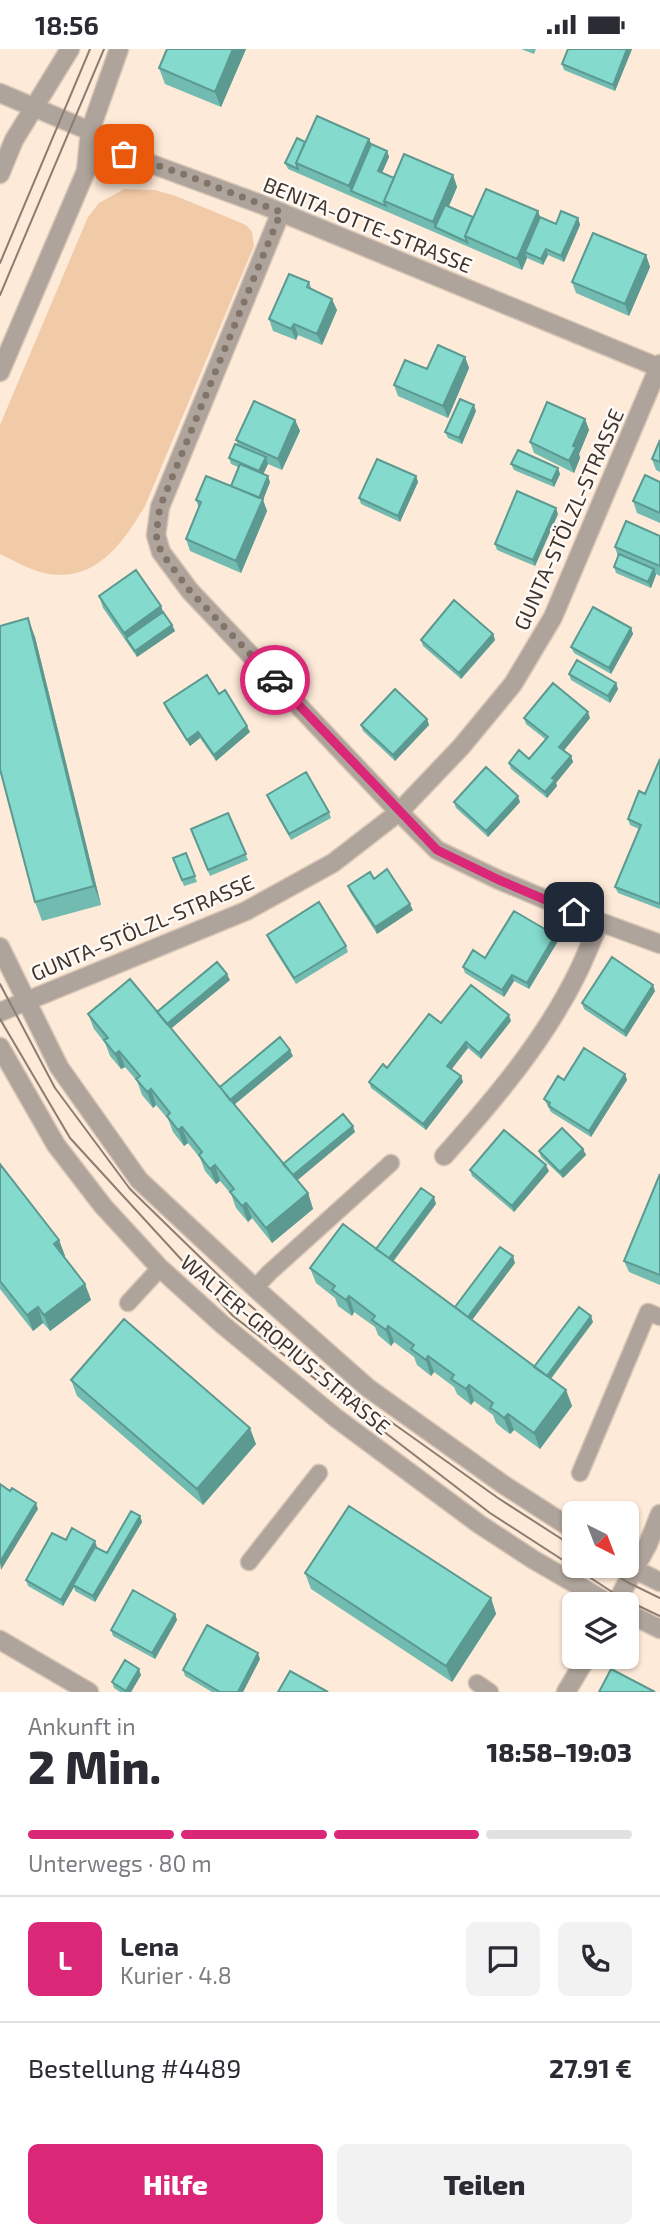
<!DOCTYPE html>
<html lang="de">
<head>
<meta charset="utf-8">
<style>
  body { margin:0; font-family:"Exo 2",sans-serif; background:#f2f2f3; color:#2b2b33; height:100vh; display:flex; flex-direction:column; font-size:26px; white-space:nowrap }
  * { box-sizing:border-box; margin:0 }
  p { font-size:23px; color:#7c7c81 }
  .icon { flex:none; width:38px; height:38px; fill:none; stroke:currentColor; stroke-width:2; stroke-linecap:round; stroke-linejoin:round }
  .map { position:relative; height:1643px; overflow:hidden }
  .panel { display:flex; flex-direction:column; background:#fff; flex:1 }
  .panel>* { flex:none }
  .needle { width:46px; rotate:138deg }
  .controls { position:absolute; left:562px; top:1452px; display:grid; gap:14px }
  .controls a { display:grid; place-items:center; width:77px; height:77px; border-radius:10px; background:#fff; box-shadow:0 2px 5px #0004; font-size:35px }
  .pin { position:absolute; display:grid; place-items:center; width:60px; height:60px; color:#fff; margin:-30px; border-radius:14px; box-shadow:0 4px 10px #0006 }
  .courier { position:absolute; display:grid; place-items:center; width:70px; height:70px; margin:-35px; border:5px solid #db2777; border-radius:50%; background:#fff; color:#222; box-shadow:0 2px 9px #0007 }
  .head em { font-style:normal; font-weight:800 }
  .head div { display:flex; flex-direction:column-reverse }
  .head { display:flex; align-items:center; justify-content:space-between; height:119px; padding:0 28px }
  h1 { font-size:46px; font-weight:800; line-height:52px }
  .bar { display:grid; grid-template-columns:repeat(4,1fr); gap:10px 7px; align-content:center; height:84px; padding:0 28px }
  .bar i { height:9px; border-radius:5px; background:#e1e1e2 }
  .bar .on { background:#db2777 }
  .bar p { grid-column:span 4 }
  .line { display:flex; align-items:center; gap:18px; padding:0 28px; border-top:2px solid #e1e1e2 }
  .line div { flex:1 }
  .round { display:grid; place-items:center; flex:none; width:74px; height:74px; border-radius:10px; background:#f2f2f3 }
  .primary-button { display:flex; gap:14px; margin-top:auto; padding:14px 28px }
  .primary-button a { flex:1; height:80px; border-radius:10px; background:#db2777; color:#fff; font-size:28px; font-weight:800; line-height:80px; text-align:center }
  .primary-button a+a { background:#f2f2f3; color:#2b2b33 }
  .status { display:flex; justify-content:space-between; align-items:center; height:49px; padding:0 35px; background:#fff; direction:ltr }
  .status svg { height:19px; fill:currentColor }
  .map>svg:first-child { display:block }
  .green { fill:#f1caa8 }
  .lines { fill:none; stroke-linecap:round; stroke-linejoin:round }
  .service-casing { stroke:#d8c6b6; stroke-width:19 }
  .minor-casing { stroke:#d8c6b6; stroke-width:21 }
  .service { stroke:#afa49b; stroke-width:16 }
  .minor { stroke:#afa49b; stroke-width:18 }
  .tram { stroke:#8b7d71; stroke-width:2 }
  .wall { fill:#71bbb0 }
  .shaded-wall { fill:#5c9990 }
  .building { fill:#83dacd; stroke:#5c9990; stroke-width:2 }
  .done { stroke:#827469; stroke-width:7; stroke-dasharray:0 12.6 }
  .route { stroke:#db2777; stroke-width:9 }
  .labels { text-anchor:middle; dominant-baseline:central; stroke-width:5; stroke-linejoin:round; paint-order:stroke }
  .street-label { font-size:21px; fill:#3f352d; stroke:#fffaf6 }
</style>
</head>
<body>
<div class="status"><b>18:56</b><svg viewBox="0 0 49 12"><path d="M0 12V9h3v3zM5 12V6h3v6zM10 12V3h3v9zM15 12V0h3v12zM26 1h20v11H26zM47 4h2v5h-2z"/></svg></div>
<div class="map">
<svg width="660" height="1643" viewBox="0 0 660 1643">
  <rect width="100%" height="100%" fill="#feead8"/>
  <path class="green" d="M124,140L155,141L176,147L246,176L252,183L254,197L145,457C121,497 93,537 40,523C26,519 13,511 0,505V376L88,168L99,154Z"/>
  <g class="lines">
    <defs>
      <path id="service" d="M255,1239L269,1224L391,1114
        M128,1254L160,1219
        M580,1424L648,1263L660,1268
        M249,1513L319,1424
        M477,1634L490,1643"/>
      <path id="minor" d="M0,44L90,82L124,105L263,156L660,319
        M0,125L14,91L70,0
        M281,163L160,458L156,486L161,503L190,542L399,763L437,801L499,831L600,873L660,895
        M0,323L86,122L90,82L119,0
        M0,898L59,1018L139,1131L255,1239L368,1339L504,1436L574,1481
        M0,963L246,862L333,814L399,763L461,698L513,635L553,568L660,315
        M0,998L56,1096L103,1157L160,1219L223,1276L336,1369L479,1475L534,1511L612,1556
        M444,1107C494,1051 545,991 578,923C586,907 592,890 600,873
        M626,1516L660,1533
        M615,1556L648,1495L660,1465
        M626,1563L660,1580
        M0,1591L89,1643
        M566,1643L587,1608"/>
    </defs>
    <use href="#service" class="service-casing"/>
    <use href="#minor" class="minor-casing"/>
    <use href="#service" class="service"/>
    <use href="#minor" class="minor"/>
    <path class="tram" d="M0,214L90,0
      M0,246L104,0
      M0,935L55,1039L130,1140L245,1252L356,1348L498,1449L574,1498
      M0,970L70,1089L233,1267L490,1464L620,1548L660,1567
      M603,1517L627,1533L660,1549"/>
  </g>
  <path class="wall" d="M167,0H246L221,58L165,35L159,19Z
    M521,0H536L534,5Z
    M632,0L615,42L564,21L562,15Z
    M369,90L371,95L387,102L389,108L382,124L394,129L453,126L457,138L449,157L473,168L538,162L540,168L556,175L578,169L580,176L564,213L548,206L543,216L527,209L522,221L288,120L285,114L305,93Z
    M646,206L650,218L629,267L576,244L572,233Z
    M309,233L312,241L337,261L322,296L298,286L296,291L273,282L269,270Z
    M465,308L469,319L448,369L398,347L394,336L427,320Z
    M476,362L462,395L448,389L445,383Z
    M585,370L589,381L579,405L580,409L574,424L534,404L530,393Z
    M295,371L300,382L282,421L268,415L263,425L270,433L263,451L267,462L241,524L190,502L186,490L199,459L196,451L231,437L238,418L231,415L229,409L238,396L236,391Z
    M660,391V423L656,421L652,410Z
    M511,415L560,425L554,438L514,421Z
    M416,427L418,433L400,473L361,455L359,449Z
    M660,433V474L637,464L633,452Z
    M558,465L535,517L497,501L495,495Z
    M660,487V527L656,525L651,539L616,524L614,518L618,508L615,498Z
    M99,547L161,557L163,563L172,576L175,582L137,608L103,559Z
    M0,577L35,588L101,856L42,872L35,853L0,722Z
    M631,579L633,585L611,625L574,604L571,598Z
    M493,585L495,591L461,630L423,597L421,591Z
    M569,625L616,634L618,640L610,654L571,631Z
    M219,645L250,683L216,712L200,689L190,697L166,660L164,654Z
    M524,669H590L564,701L571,707L573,713L556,734L557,737L547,749L511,720L509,714L529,710L545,690L526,675Z
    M427,670L429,676L395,712L363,682L361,676Z
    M660,710V860L618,844L615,838L639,780L630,776L628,770L645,745Z
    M267,746L329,763L331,769L291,791L269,752Z
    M454,753H520L488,788L456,759Z
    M228,764L248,811L210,827L191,780Z
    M186,804L197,833L184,837L173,809Z
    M374,830L413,861L377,885L350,843L348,837Z
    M267,886L346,897L348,903L296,935L269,892Z
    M558,892L529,940L514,932L504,948L465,924L463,918L485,909Z
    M230,931L171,979L220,1038L293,1007L234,1056L283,1115L355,1083L297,1131L308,1144L313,1160L272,1194L252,1169L248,1173L236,1159L231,1145L220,1132L216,1135L205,1122L200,1109L188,1094L184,1097L173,1083L168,1070L156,1056L153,1059L142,1046L137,1032L125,1018L121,1020L110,1007L105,994L94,980L88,965L157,963Z
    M655,942L626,988L584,960L582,954Z
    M511,972L481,1010L468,999L452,1020L461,1027L463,1033L426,1081L371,1039L369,1033L387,1019L441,974Z
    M625,1025L627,1031L591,1088L551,1063L544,1050L564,1031Z
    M583,1100L586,1106L563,1129L541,1108L539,1102Z
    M0,1115L59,1191L65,1207L64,1208L85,1235L91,1251L50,1282L43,1274L33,1282L0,1240Z
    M470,1121L549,1122L514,1163L472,1127Z
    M660,1125V1236L629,1223L624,1212Z
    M436,1155L393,1213L455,1258L515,1214L472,1271L534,1318L593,1273L551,1330L566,1341L572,1357L540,1400L514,1381L510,1385L503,1380L496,1374L493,1366L474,1352L471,1356L457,1345L454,1338L434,1323L431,1327L417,1316L414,1308L394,1293L391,1297L378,1286L375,1278L354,1263L352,1267L338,1257L335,1249L316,1234L310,1219L376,1200Z
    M71,1331L256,1395L203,1456L77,1347Z
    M140,1467L142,1473L95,1553L75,1542L74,1538L63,1557L28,1537L26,1531L66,1491L97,1498L96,1499L107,1504Z
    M305,1524L491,1549L496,1565L452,1633L311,1540Z
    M175,1565L177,1571L155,1610L113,1587L111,1581Z
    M260,1610L243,1643H212L185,1627L183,1621Z
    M141,1626L131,1643H120L114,1639L112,1633Z"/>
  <path class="shaded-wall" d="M233,0H246L221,58L215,43Z
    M627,0H632L615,42L613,36Z
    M369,90L374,101L351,142L349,137Z
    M387,102L389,108L380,128L378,122Z
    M453,126L457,138L439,180L435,178L433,173Z
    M538,162L542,174L525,203L527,209L522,221L517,210Z
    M578,169L580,176L564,213L561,207Z
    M546,200L548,206L543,216L541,210Z
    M646,206L650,218L629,267L625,255Z
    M332,250L337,261L322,296L317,285Z
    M294,275L298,286L296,291L291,280Z
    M465,308L469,319L448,369L443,357Z
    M474,356L476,362L462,395L459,389Z
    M585,370L589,381L579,405L580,409L574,424L569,412L573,397Z
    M295,371L300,382L282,421L278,410Z
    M266,408L268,415L262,428L259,422Z
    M558,419L560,425L554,438L552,432Z
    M268,427L270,433L263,451L267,462L241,524L236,512L257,453Z
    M416,427L418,433L400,473L398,467Z
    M556,459L558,465L535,517L533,511Z
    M654,520L656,526L651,539L648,533Z
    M161,557L165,569L126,589L124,584Z
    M28,569L35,588L101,856L94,837Z
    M172,576L175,582L137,608L135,602Z
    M631,579L633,585L611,625L609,619Z
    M493,585L495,591L461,630L459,624Z
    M616,634L618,640L610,654L608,647Z
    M588,663L590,669L562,704L559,698Z
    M427,670L429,676L395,712L393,706Z
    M247,677L250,683L216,712L214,706Z
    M198,683L200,689L190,697L187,691Z
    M571,707L573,713L556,734L557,737L547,749L545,743L552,729Z
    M518,747L520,753L488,788L486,782Z
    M410,855L413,861L377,885L375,878Z
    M555,886L558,892L529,940L527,934Z
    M227,925L230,931L167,983L165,977Z
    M512,926L514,932L504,948L502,941Z
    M653,936L655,942L626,988L624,982Z
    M509,966L511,972L481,1010L479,1004Z
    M466,993L468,999L449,1023L447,1017Z
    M290,1001L293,1007L230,1059L228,1053Z
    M119,1002L125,1018L121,1020L115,1005Z
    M625,1025L627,1031L591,1088L589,1082Z
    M461,1027L463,1033L426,1081L423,1075Z
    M151,1040L156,1056L153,1059L147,1043Z
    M353,1077L355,1083L293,1135L290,1129Z
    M182,1078L188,1094L184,1097L178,1081Z
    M583,1100L586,1106L563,1129L560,1123Z
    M215,1116L220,1132L216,1135L210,1120Z
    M546,1116L549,1122L514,1163L512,1157Z
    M308,1144L313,1160L272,1194L266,1179Z
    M434,1148L436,1155L387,1220L385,1214Z
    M246,1154L252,1169L248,1173L242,1157Z
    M59,1191L65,1207L60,1211L54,1195Z
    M513,1207L515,1214L466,1279L464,1273Z
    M85,1235L91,1251L50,1282L44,1266Z
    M349,1247L354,1263L352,1267L346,1251Z
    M38,1258L43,1274L33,1282L27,1266Z
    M591,1267L593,1273L545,1337L543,1331Z
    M388,1277L394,1293L391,1297L386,1281Z
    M428,1307L434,1323L431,1327L426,1311Z
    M469,1336L474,1352L471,1356L466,1340Z
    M566,1341L572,1357L540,1400L534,1384Z
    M508,1365L514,1381L510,1385L504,1369Z
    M250,1379L256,1395L203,1456L197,1440Z
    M36,1454L38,1460L1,1521L0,1513Z
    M140,1467L142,1473L95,1553L93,1547Z
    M95,1492L97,1498L75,1537L73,1536L74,1538L63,1557L61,1551Z
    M491,1549L496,1565L452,1633L446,1617Z
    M175,1565L177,1571L155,1610L152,1604Z
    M258,1604L260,1610L243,1643H238Z
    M139,1620L141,1626L131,1643H127L126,1642Z"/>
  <path class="building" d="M167,0H233L215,43L159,19Z
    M568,0H627L613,36L562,15Z
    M317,67L369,90L349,137L296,114Z
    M297,89L305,93L296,114L298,120L285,114Z
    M371,95L387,102L378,122L394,129L384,152L386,157L351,142Z
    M404,105L453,126L433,173L384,152Z
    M486,140L538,162L517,210L465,187Z
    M445,156L473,168L465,187L467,193L435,178Z
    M561,162L578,169L561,207L546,200L541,210L525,203L540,168L556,175Z
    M593,184L646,206L625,255L572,233Z
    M289,225L309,233L307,238L332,250L317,285L294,275L291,280L269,270Z
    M438,296L465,308L443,357L394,336L405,311L427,320Z
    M460,350L474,356L459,389L445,383Z
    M254,352L295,371L278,410L236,391Z
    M547,353L585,370L573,397L576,398L569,412L530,393Z
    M660,391V413L652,410Z
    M235,395L266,408L259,422L229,409Z
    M518,401L558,419L552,432L511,415Z
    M377,410L416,427L398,467L359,449Z
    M240,415L268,427L259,449L231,437Z
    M645,426L660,433V464L633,452Z
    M206,427L263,450L236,512L186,490L201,453L196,451Z
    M517,442L556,459L533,511L495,495Z
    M626,472L660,487V517L615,498Z
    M619,505L654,520L648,533L614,518Z
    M136,521L161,557L124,584L99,547Z
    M454,551L493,585L459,624L421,591Z
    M593,558L631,579L609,619L571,598Z
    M163,563L172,576L135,602L126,589Z
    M28,569L94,837L35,853L0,720V577Z
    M577,611L616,634L608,647L569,625Z
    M207,626L219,645L225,641L247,677L214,706L198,683L187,691L164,654Z
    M553,634L588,663L559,698L571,707L552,729L555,731L545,743L509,714L519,701L529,710L548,688L524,669Z
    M395,640L427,670L393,706L361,676Z
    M660,710V855L615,838L641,776L628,770L639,742L645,745Z
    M486,718L518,747L486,782L454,753Z
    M306,723L329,763L289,785L267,746Z
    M228,764L246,805L208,821L191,780Z
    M186,804L195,827L182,831L173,809Z
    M387,820L410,855L375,878L348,837L370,823L374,830Z
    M319,853L346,897L294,929L267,886Z
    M514,862L555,886L527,934L512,926L502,941L463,918L473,901L485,909Z
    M612,908L653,936L624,982L582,954Z
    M217,913L227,925L167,975L157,963Z
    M130,930L308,1144L266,1179L246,1154L242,1157L230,1143L234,1140L215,1116L210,1120L199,1106L202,1103L182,1078L178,1081L167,1067L170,1064L151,1040L147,1043L136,1030L140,1027L119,1002L115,1005L104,991L108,989L88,965Z
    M471,936L509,966L479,1004L466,993L447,1017L461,1027L423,1075L369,1033L383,1015L387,1019L429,965L441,974Z
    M280,988L290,1001L230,1051L220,1038Z
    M584,999L625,1025L589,1082L549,1057L550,1054L544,1050L558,1027L564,1031Z
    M343,1065L353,1077L293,1126L283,1115Z
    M562,1079L583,1100L560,1123L539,1102Z
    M504,1081L546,1116L512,1157L470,1121Z
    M0,1115L59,1191L54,1195L85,1235L44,1266L38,1258L27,1266L0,1232Z
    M660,1125V1226L624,1212Z
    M421,1139L434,1148L389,1209L376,1200Z
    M343,1175L566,1341L534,1384L508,1365L504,1369L498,1364L490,1359L493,1354L469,1336L466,1340L451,1330L454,1326L428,1307L426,1311L411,1300L414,1296L388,1277L386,1281L372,1271L375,1267L349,1247L346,1251L332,1241L335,1237L310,1219Z
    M500,1198L513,1207L468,1268L455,1258Z
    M579,1258L591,1267L547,1327L534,1318Z
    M124,1270L250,1379L197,1440L71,1331Z
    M0,1435L10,1442L12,1439L36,1454L0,1513Z
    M349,1457L491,1549L446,1617L305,1524Z
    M131,1462L140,1467L93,1547L73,1536L95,1498L107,1504Z
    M72,1479L95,1492L61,1551L26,1531L52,1484L66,1491Z
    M133,1541L175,1565L152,1604L111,1581Z
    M207,1576L258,1604L238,1643H220L183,1621Z
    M125,1611L139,1620L126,1642L112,1633Z
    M611,1620L655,1643H599Z
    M290,1622L328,1643H278Z"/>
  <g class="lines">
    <path class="done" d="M124,105L183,125L281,163L160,458L156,486L161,503L190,542L275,631"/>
    <path class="route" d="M275,631L437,801L499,831L574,863"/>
  </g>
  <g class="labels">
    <g class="street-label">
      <text transform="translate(368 175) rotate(22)">BENITA-OTTE-STRASSE</text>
      <text transform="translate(568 470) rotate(-66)">GUNTA-STÖLZL-STRASSE</text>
      <text transform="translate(142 878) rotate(-23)">GUNTA-STÖLZL-STRASSE</text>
      <text transform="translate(286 1295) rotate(40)">WALTER-GROPIUS-STRASSE</text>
    </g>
  </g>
</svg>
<div class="controls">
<a><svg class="needle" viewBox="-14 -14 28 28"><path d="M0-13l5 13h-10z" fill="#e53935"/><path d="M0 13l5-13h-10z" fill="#7c7c81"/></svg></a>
<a><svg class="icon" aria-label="layers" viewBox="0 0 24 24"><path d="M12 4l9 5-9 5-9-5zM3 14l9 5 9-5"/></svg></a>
</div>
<div class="pin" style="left:124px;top:105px;background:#ea580c"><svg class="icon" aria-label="bag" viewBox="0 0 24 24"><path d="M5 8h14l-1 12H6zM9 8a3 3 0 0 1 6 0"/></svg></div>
<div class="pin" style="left:574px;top:863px;background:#1f2937"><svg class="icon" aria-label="home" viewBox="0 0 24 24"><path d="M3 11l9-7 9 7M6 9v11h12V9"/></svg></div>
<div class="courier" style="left:275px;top:631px"><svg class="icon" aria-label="car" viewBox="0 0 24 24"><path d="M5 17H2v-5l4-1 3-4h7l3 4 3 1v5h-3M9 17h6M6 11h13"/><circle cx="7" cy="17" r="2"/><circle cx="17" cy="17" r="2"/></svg></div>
</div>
<section class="panel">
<div class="head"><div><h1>2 Min.</h1><p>Ankunft in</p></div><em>18:58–19:03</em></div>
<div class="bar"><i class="on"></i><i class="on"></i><i class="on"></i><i></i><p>Unterwegs · 80 m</p></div>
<div class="line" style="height:126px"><b class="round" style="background:#db2777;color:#fff">L</b><div><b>Lena</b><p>Kurier · 4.8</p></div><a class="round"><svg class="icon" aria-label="chat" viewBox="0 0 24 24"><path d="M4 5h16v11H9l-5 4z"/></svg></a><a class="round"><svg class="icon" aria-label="phone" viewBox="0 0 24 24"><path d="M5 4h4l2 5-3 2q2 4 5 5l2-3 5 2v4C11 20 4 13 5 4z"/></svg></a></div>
<div class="line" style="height:91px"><div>Bestellung #4489</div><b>27.91 €</b></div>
<div class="primary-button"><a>Hilfe</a><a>Teilen</a></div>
</section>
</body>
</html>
